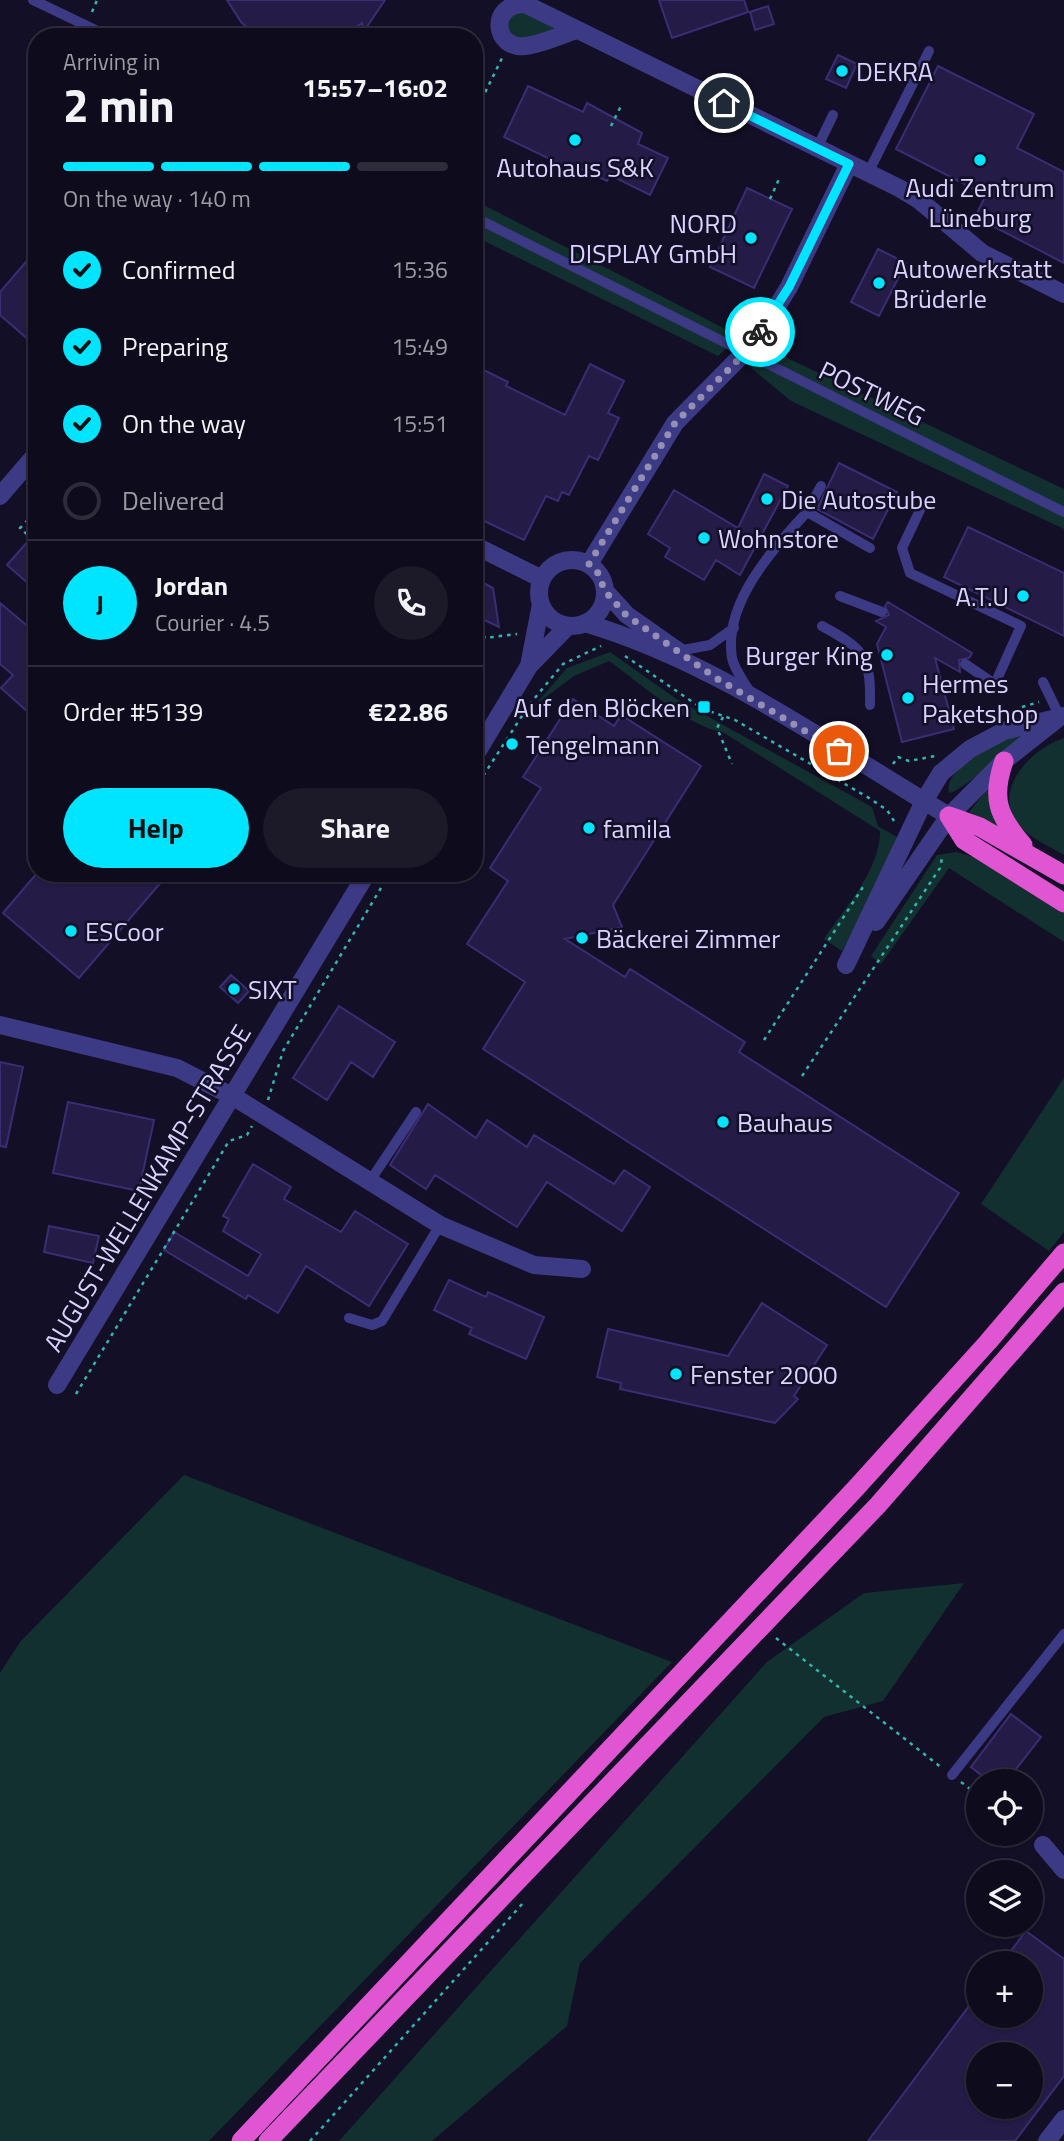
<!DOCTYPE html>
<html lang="en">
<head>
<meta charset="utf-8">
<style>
  body { margin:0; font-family:"Titillium Web",sans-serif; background:#1c1929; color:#f1f3f6; height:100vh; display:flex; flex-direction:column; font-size:26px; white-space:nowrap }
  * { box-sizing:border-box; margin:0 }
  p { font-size:23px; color:#9b9ba3 }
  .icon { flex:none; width:38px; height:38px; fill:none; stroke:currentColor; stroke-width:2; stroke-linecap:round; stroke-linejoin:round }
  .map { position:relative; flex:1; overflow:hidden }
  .drawer { position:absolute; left:28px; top:28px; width:455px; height:854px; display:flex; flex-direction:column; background:#0e0b1c; border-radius:28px; box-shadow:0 2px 5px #0004,0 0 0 2px #2e2b3b }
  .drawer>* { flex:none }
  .controls { position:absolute; left:966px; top:1769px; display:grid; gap:14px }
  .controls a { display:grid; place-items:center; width:77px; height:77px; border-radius:50%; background:#0e0b1c; box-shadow:0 2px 5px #0004,0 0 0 2px #2e2b3b; font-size:35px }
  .pin { position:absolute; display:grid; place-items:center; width:60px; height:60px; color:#fff; margin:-30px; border:4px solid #fff; border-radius:50%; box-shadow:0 2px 7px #0007 }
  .courier { position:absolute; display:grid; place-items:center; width:70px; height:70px; margin:-35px; border:5px solid #00e5ff; border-radius:50%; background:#fff; color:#222; box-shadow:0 2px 9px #0007 }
  .head em { font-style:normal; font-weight:700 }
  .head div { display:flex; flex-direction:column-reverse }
  .head { display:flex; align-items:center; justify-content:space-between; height:119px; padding:0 35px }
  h1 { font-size:46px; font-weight:700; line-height:52px }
  .bar { display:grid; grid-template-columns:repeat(4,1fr); gap:10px 7px; align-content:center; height:84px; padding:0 35px }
  .bar i { height:9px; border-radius:5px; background:#2e2b3b }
  .bar .active { background:#00e5ff }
  .bar p { grid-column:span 4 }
  .line { display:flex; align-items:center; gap:18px; padding:0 35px; border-top:2px solid #2e2b3b }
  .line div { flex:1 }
  .round { display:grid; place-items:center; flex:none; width:74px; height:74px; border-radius:37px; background:#1c1929 }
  ol { padding:0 35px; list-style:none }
  li { display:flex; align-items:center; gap:21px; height:77px }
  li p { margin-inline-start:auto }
  li .icon { padding:7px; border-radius:50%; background:#00e5ff; color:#111; stroke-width:4 }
  li:last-child { color:#9b9ba3 }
  li i { width:38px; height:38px; border:4px solid #2e2b3b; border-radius:50% }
  .button { display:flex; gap:14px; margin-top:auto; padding:14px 35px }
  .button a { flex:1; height:80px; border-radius:42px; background:#00e5ff; color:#111; font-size:28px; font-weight:700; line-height:80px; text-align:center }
  .button a+a { background:#1c1929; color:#f1f3f6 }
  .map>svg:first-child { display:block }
  .green { fill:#12302f }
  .building { fill:#241b47; stroke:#3b2d73; stroke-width:2; fill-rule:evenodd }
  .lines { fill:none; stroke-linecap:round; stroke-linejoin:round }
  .path { stroke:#2fb8b0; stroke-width:2.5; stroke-dasharray:3.5 5; stroke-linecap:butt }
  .service { stroke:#3d3a85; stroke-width:10 }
  .minor { stroke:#3d3a85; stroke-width:18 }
  .trunk { stroke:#e055d1; stroke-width:19 }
  .done { stroke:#948fb3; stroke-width:7; stroke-dasharray:0 12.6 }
  .route { stroke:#00e5ff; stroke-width:9 }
  .poi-dot { fill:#00e5ff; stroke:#130f26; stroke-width:2.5 }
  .labels { text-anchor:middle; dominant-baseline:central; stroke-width:5; stroke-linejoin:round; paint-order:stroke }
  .poi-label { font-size:26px; fill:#d9d4ff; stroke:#130f26; text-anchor:start }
  .street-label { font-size:26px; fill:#d9d4ff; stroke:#130f26 }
</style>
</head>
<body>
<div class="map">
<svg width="1064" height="2141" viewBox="0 0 1064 2141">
  <rect width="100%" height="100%" fill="#130f26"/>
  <path class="green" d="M513,4L577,30L509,44L502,12Z
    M474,200L739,336L718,356L474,236Z
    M766,348L1064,489V529L791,401L751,368Z
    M610,652L678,700L872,807L878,826L902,840L842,951L824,939C845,908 880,870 880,831L721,731C693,730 635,679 609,661L574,676L534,706L567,668Z
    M1040,726C1024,737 960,793 949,793C942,762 1018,734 1040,726Z
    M1064,738V855C1052,848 1037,841 1026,832C986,799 1026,750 1064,738Z
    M992,784L1000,829L969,812Z
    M956,852L982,859L1064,913V942L949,868L881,964L871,956L937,855Z
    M1064,1078V1232L1049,1251L981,1204Z
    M184,1475L672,1662L209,2141H0V1673L20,1642Z
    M964,1583L883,1701L824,1717L580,1963L567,2026L432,2141H339L767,1662L864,1593Z"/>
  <path class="building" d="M227,0H385L364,31L362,23L342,37H258L241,22Z
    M659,0H744L748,12L672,38Z
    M768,6L774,24L755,30L750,12Z
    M838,55L857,64L846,88L826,79Z
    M938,66L1034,114L1017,148L1064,172V263L975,217L986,195L896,149Z
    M528,86L583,112L587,103L642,133L638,144L668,158L650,195L610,175L607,181L579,168L577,172L504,137Z
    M747,188L792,209L754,288L710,267Z
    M37,249V333L30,341L0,315V292Z
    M878,249L906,263L879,316L851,302Z
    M590,364L624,381L608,413L619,418L598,460L589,456L569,495L562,492L558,501L546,496L524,540L474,516V365L508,382L506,386L565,415Z
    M839,463L897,492L873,539L817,509Z
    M764,474L788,486L740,575L716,560L704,580L665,557L670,548L648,534L674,490L738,528Z
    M968,527L1064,573V636L944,577Z
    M37,531V591L7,565Z
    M474,578L493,588L499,627L474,615Z
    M888,602L972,653L969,658L959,660L960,672L935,658L954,729L902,742L877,644L886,627L876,621L889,615L885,606Z
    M0,603L37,634V720L1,688L13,675L0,664Z
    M573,699L614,726L621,715L701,766L613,905L622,927L565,939L625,977L630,969L745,1042L739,1052L959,1193L886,1307L483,1049L525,982L467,944L508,881L490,868L541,788L523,777Z
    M37,873H169L79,978L3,913Z
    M231,975L249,991L238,1003L220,987Z
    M339,1006L395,1042L373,1077L351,1062L327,1100L293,1078Z
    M0,1062L23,1067L6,1147L0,1146Z
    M68,1102L154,1120L139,1191L53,1173Z
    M428,1104L476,1138L487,1120L527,1147L534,1135L614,1184L624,1170L650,1187L622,1231L547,1182L517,1227L435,1175L426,1189L390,1165Z
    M253,1164L291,1187L284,1199L341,1232L355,1211L408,1244L369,1306L306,1266L278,1313L248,1295L246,1299L164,1250L174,1232L248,1276L261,1254L223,1231L229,1219L223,1216Z
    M49,1226L99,1236L93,1263L44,1252Z
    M449,1280L486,1297L488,1292L544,1317L526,1359L469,1334L472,1328L434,1310Z
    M762,1303L827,1345L794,1396L798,1399L775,1423L620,1389L621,1383L597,1377L608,1329L728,1356Z
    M1011,1714L1041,1737L1006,1782H990L971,1767Z
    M1026,1931L1064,1959V2076L1015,2141H868L978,1994V2016H1031V1964H1001ZM978,2054H1031V2107H978Z"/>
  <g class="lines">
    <path class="path" d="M92,12L97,0
      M474,115L502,58
      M611,126L621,106
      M770,199L780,177
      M28,520L20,528L31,538
      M474,621L485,638L517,634
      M625,656L703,709L735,720L869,798L887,810L894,821
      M1022,707L1039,702
      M723,717L717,728L732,764
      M893,764L898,757L909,761L935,756
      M474,790L529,705L563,664L601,646
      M764,1040L863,887
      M802,1076L940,868L942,858
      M268,1100L283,1051L390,873
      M76,1394L229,1141L247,1135L252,1126
      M776,1638L942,1768
      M961,1782L978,1795
      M310,2141L523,1903"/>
    <path class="service" d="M33,0L110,37
      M817,148L833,115
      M868,173L929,51
      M474,217L1064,512
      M920,510L902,548L910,573L1021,626L998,677
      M807,512L821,486
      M840,596L882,612
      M822,626C864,649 871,656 870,705
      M678,651L710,645L734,628
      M965,664L990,681
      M1043,682L1060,717
      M750,692C744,682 734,669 732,658C723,603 773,549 807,512L870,548
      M370,1181L416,1112
      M349,1318L372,1325L382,1321L440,1225
      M952,1775L1064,1634"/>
    <path class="minor" d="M577,30C561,35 542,44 525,46C494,50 488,4 525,4L899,188L919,200L982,253L1064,294
      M0,496L37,453
      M474,545L542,579
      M539 593a33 33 0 1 1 66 0a33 33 0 1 1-66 0Z
      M589,564L675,423L744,353L766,324L789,287L849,164
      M605,591L627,615L681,653
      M541,604L529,666L568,626
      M585,623C717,662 832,747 949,816
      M474,757L529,666
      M876,922L949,816L1004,761L1056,720
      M846,965L924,801L941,773L970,749L1004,731L1064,716
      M0,1025L177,1068L234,1097L440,1225L534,1265L582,1269
      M57,1385L367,873
      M1043,1845L1064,1870
      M1047,2141L1064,2119"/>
    <path class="trunk" d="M1004,761C991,798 998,816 1023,845
      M949,816L964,840L1064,903
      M949,816L980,827L1064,875
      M241,2141L856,1488L988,1342L1064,1253
      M268,2141L878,1505L1064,1292"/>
  </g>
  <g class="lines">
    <path class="done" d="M760,332L744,354L675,423L589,564L597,571L605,591L626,615L716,678L839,751"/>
    <path class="route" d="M724,103L849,164L789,287L760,332"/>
  </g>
  <g class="poi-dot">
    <circle cx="842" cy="71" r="7"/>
    <circle cx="575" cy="140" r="7"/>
    <circle cx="980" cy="160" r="7"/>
    <circle cx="751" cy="238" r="7"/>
    <circle cx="879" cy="283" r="7"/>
    <circle cx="767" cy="499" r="7"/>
    <circle cx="704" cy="538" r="7"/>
    <circle cx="1023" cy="596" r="7"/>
    <circle cx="887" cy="655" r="7"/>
    <circle cx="908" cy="698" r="7"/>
    <rect x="697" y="700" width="14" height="14" rx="3.5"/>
    <circle cx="512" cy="744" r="7"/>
    <circle cx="589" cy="828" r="7"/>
    <circle cx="71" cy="931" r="7"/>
    <circle cx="582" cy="938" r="7"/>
    <circle cx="234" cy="989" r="7"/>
    <circle cx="723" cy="1122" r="7"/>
    <circle cx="676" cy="1374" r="7"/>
  </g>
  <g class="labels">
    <g class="poi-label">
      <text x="856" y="71">DEKRA</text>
      <text x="575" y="167" text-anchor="middle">Autohaus S&amp;K</text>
      <text x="980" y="187" text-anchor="middle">Audi Zentrum<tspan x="980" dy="30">Lüneburg</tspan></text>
      <text x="737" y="223" text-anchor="end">NORD<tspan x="737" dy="30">DISPLAY GmbH</tspan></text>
      <text x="893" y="268">Autowerkstatt<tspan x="893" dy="30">Brüderle</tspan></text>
      <text x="781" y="499">Die Autostube</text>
      <text x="718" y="538">Wohnstore</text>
      <text x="1009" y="596" text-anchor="end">A.T.U</text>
      <text x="873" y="655" text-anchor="end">Burger King</text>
      <text x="922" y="683">Hermes<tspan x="922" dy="30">Paketshop</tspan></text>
      <text x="690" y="707" text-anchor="end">Auf den Blöcken</text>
      <text x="526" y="744">Tengelmann</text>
      <text x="603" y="828">famila</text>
      <text x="85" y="931">ESCoor</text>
      <text x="596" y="938">Bäckerei Zimmer</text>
      <text x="248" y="989">SIXT</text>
      <text x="737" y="1122">Bauhaus</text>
      <text x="690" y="1374">Fenster 2000</text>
    </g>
    <g class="street-label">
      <text transform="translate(872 393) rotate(26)">POSTWEG</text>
      <text transform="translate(147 1188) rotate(-59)">AUGUST-WELLENKAMP-STRASSE</text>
    </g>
  </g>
</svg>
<div class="controls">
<a><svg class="icon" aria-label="locate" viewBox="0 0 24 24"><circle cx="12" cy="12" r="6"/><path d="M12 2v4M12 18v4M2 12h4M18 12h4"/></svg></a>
<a><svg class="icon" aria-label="layers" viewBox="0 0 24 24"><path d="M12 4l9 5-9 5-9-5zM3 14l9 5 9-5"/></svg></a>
<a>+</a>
<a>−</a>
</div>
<div class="pin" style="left:839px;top:751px;background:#ea580c"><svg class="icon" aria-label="bag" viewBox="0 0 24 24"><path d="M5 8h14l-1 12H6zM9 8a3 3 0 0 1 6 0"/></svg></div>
<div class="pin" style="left:724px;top:103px;background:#1f2937"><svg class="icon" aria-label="home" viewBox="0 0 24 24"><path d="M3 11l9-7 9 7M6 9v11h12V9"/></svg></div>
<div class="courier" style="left:760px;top:332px"><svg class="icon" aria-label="bike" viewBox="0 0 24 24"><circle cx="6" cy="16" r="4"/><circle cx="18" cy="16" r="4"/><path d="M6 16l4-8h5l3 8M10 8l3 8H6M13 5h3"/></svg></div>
<section class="drawer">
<div class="head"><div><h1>2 min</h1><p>Arriving in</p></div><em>15:57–16:02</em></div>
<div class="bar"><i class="active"></i><i class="active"></i><i class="active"></i><i></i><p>On the way · 140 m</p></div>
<ol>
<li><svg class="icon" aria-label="check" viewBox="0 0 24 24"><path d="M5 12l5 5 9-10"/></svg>Confirmed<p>15:36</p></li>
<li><svg class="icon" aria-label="check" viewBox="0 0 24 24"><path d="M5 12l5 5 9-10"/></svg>Preparing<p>15:49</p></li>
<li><svg class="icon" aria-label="check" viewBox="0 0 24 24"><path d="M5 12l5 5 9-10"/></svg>On the way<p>15:51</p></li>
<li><i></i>Delivered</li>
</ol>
<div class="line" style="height:126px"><b class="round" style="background:#00e5ff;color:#111">J</b><div><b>Jordan</b><p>Courier · 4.5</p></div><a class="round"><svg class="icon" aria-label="phone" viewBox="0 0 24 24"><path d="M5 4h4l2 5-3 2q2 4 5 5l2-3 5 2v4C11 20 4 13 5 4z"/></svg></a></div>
<div class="line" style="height:91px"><div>Order #5139</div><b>€22.86</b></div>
<div class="button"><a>Help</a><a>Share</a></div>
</section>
</div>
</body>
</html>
